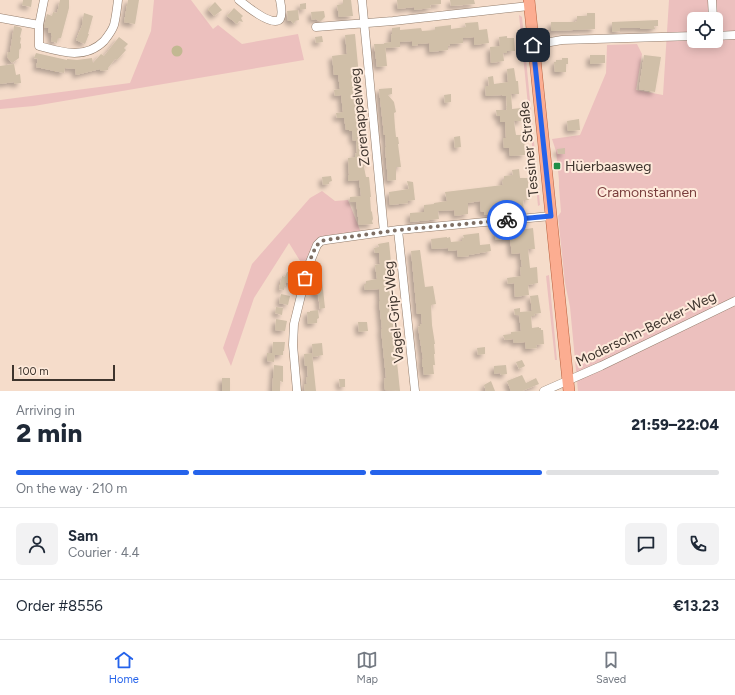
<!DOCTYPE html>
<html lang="en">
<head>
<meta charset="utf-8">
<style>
  body { margin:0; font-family:Figtree,sans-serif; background:#f2f2f3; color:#1f2937; height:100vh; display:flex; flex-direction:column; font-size:15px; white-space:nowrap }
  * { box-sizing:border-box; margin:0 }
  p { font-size:13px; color:#747a83 }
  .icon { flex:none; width:22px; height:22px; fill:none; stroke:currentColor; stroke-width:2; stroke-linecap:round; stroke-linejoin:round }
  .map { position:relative; height:391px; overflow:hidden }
  .details { display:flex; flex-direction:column; background:#fff; flex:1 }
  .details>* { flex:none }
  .fabs { position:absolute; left:687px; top:12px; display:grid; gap:8px }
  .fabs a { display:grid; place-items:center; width:36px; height:36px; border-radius:6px; background:#fff; box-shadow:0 2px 10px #0003; font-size:20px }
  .scale { position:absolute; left:12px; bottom:10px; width:103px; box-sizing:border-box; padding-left:4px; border:2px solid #3e342d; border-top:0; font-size:11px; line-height:14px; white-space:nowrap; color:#3e342d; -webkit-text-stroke:3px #feeadb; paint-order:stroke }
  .pin { position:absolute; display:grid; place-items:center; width:34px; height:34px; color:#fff; margin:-17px; border-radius:8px; box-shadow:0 2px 6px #0006 }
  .courier { position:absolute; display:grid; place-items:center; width:40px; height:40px; margin:-20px; border:3px solid #2563eb; border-radius:50%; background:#fff; color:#222; box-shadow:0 1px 5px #0007 }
  .summary em { font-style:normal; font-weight:800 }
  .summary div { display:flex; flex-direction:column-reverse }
  .summary { display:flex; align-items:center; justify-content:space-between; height:68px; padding:0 16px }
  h1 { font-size:26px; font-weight:800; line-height:30px }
  .bar { display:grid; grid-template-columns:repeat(4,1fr); gap:6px 4px; align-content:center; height:48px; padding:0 16px }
  .bar i { height:5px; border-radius:3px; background:#e0e1e3 }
  .bar .active { background:#2563eb }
  .bar p { grid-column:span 4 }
  .line { display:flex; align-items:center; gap:10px; padding:0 16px; border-top:1px solid #e0e1e3 }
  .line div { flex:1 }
  .round { display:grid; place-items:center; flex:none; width:42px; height:42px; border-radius:6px; background:#f2f2f3 }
  .menu { display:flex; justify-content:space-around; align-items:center; height:56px; border-top:1px solid #e0e1e3; background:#fff; font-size:11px; color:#747a83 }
  .menu a { display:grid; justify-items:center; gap:2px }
  .menu .active { color:#2563eb }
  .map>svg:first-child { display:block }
  .green { fill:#ecc0be; fill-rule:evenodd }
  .water { fill:#c2b892 }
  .building { fill:#d0bfa8; filter:url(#shadow) }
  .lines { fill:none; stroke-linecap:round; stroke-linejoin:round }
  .minor-casing { stroke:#937d6c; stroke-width:9 }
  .major-casing { stroke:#b8603e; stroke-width:12 }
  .minor { stroke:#fff; stroke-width:8 }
  .major { stroke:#fcad91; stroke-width:11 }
  .done { stroke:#7e6f64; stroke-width:4; stroke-dasharray:0 7.2 }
  .route { stroke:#2563eb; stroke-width:5 }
  .poi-dot { fill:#208f48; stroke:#feeadb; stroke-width:1.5 }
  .labels { text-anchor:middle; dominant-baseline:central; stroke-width:4; stroke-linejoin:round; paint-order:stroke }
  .street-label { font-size:14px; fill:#3e342d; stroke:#feeadb }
  .poi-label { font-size:14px; fill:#3e342d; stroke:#feeadb; text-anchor:start }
  .park-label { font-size:14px; fill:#793e3d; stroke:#feeadb }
</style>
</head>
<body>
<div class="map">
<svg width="735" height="391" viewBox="0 0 735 391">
  <defs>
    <filter id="shadow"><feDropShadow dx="-3.5" dy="3.5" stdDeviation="2" flood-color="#0004"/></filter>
  </defs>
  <rect width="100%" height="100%" fill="#f5dcca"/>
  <path class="green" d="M154,0H191L213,29L218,25L242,44L298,34L304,60L34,106L0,109V100L130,83L151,31Z
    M669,0H735V391H578L570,307L565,283L558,216L561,212L559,187V180L556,151L552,139L580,135L606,73L607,45L637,44L642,54L636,90L663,95ZM694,19H716V41H694Z
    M519,15L522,17L540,205L538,206Z
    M322,191L335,201L348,200L362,235L321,241L305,269L289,243L254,298L231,366L223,348L252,264L310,198Z
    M549,275L557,360H555L546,276Z"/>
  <path class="water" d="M171.5 51a5.5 5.5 0 1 1 11 0a5.5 5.5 0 1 1-11 0Z"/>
  <path class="building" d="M23,0H32L31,7L22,5Z
    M60,0H69V8L61,38H58L57,43L51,41L52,36L51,35V33L48,32L49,28L44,27V26L47,14L52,16L53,12L57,13Z
    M128,0H139L135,24L124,22Z
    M343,0H351L353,16L339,17L337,5L343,4Z
    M397,0H441V4L430,5L431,8L414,10V7L398,9Z
    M450,0H474L475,4L451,6Z
    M215,2L222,10L214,16L208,9Z
    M306,3V9L300,10V4Z
    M234,8L243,16L241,18L243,22L239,21L237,24L227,16Z
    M298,10L299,20L295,21L294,24L291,21H288L287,11Z
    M324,11L325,17L321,21H319L316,19L312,20L311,12Z
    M84,13L93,16L88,34H89L85,44L76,40L83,23H82Z
    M587,13H595V29L551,31V22H575L577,21V16H587Z
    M658,20V26H654L655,29H640V28H620V31L612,32V22Z
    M478,22L479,30L487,29L489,43L474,45V37L463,38V43L450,44V45L448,46V50L430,52L429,43L418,44V45L412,46V41L400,42V47L385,48L384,43L391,42V35L392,34V28L400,27V30L421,28L422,31L435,30V27L451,25V29L466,27L465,23Z
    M14,26L20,27L22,29L20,37L21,38L20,43L21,44V48L19,50V58L12,63L7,57L8,52H10Z
    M355,34L365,139L362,140L364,153L367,152L368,164L365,165L364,167L366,177H369L371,197H370L371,211L372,212L373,219L372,221L373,224L359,225L356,202H350V197L361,196L359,180L348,181V175H349L348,158L355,157V154L357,153L356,140L353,141L352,131H349V130H346L344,118H337L336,113L343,112L341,95L335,96L334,90L340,89L338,75H334L332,56L347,54L345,35Z
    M322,36L323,42L316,43L315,37Z
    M507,36V38H514L515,51H507V53H503L504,61L491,63L490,47L500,46L499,37Z
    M119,37L128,44L124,48L126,50L117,60L115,59L108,68V70L101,71L100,69L76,75L75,69L65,68L64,73L36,67L38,59L34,58L36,53L67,60V59L77,60L92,58L93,63L101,54L104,56Z
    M374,44H385L387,66L377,67Z
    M590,55H605V63L590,64Z
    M644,55L661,57L655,92L639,89Z
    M562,58H568V64H566V72H555L554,62H556V60H562Z
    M14,64L16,75L20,74L21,83L14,84V82L0,84V66Z
    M514,68L516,81H518L519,94H511L512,107V109L521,108L522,121H514L515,129L516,135H524L525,155L510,156L509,148H504L503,138H506L505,122H500V116H497L496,110H507L506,108L507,107L506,96H503L502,95L486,96L485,86H489L488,77L493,76L494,84L508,82L507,69Z
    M392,88V94L388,95L394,102L396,112L394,113L395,127L396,137H398L399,144H398L401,167H396V180L388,181L385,147H386L385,135H384L379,89Z
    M451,94V102L445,103L444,95Z
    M579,119L580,130L568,131L567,121Z
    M460,136L461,147L455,148L454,137Z
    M565,148V154H558L557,149Z
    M519,169L520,178H528L529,200H523L524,213L506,215V212L484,215V212H481L480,201L468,203V214L455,216L454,210L438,211L439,219L410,222V213L424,212V205L434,204V203L447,201L445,192L503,185L502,180H504V176L513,175L512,170Z
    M331,176L332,181L329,182V184L323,185L322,177Z
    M407,181L413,182L415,200L408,201V203L390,205L389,192L409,189Z
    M511,226L512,231L533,228L535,249H528L530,268L537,267L538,283L528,285L529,295L515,297L514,283L508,284L507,278L521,276L520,267H522L520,253L512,254L510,239L496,240L495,232L506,230V227Z
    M479,233L480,245L490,244L491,251L469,255V256L458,257L457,250L448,251V248L432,249L431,239L447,237V238L450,237L451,242L462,241V238H464L463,235Z
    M389,242L391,262L387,263V265L400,391L385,390L384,379L386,378L381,329H382L379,301H380L379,289L365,290L364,284H366V281L377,279L375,265L380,264L379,253H375L374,248L379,247L378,244Z
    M420,250L425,287L433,286L436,304L431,305L432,325L435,344H434L435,354H434L435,365H433L434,374L424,375L423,367H422V359H423L418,327L420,326V324H422L421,314H417L411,251Z
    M287,272L296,274L293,284L286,282L284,290L279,289L282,276L285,277Z
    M322,280L325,308L320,309L318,294L315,295L314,281Z
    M281,294L290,296L288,305L279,303Z
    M538,295L541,313L534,314L535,316H531L532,328L539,327V328H541V330H543L544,344L536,345L537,348L526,349L525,342L514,343L513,339L505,340L503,335L511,334V332L521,331L519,315H515L514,309L520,308V312L532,311L530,296Z
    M276,307L283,308L282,315L275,313Z
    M318,310L319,318L317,319V323L308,324L307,312H310V311Z
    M276,319L287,321L285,331L275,330Z
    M358,322H367L368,331L359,332Z
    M273,342H285L284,351H283V355H275L274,362L267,361V353H272Z
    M322,343L323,355L313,357L312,344Z
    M485,347V354L478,355L477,348Z
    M312,353L316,391H305L304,384H307L306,377H308L307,366H305L304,354Z
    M522,360L525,366L519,369L516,362Z
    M274,365L283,366V382L280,381V391H272Z
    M506,365L507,374L501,375L500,373L494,374V366Z
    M522,375L526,383L536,378L539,384L522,391H511L507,381Z
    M222,378H230V391H222Z
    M339,379H345V387H340Z
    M491,381L495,391H486L484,385Z"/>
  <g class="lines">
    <defs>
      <path id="minor" d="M44,0L39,25V46C61,52 85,60 104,41C108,36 112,31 114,25C116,17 117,8 118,0
        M239,0C245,5 273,28 280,19C283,14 281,5 280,0
        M362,0L384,232
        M712,0L713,19
        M0,18L39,25
        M316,27L393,21L529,6
        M716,36L735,35
        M533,45L562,40L694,36
        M398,230L415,391
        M297,391L293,345L294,324L308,267L317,245L321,241L326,240L398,230L551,216
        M544,391L601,366L735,301"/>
      <path id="major" d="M529,0L569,391"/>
    </defs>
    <use href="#minor" class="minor-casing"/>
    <use href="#major" class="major-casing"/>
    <use href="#minor" class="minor"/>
    <use href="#major" class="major"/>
  </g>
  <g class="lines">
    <path class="done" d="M305,278C307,269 313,248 320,242C322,241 324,240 326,240L398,230L507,220"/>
    <path class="route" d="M507,220L551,216L533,45"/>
  </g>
  <rect class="poi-dot" x="553" y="162" width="8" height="8" rx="2"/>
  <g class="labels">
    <g class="street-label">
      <text transform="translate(360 117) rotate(-96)">Zorenappelweg</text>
      <text transform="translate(529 149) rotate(-96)">Tessiner Straße</text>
      <text transform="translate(394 312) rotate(-96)">Vagel-Grip-Weg</text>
      <text transform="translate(646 329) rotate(-26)">Modersohn-Becker-Weg</text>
    </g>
    <g class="poi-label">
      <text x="565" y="166">Hüerbaasweg</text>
    </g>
    <g class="park-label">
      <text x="647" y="192">Cramonstannen</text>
    </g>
  </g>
</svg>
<div class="fabs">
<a><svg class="icon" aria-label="locate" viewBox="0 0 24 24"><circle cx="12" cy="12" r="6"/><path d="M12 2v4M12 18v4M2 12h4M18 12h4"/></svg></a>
</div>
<div class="scale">100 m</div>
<div class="pin" style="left:305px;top:278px;background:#ea580c"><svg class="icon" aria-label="bag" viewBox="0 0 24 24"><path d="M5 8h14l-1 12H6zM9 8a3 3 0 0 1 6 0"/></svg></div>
<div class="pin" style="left:533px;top:45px;background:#1f2937"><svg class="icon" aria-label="home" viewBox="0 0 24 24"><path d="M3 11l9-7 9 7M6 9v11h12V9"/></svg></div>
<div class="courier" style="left:507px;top:220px"><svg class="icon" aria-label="bike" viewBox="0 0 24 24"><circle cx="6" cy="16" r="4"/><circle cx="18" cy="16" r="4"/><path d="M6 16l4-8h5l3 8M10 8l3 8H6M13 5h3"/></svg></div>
</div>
<section class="details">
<div class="summary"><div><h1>2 min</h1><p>Arriving in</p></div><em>21:59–22:04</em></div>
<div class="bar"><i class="active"></i><i class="active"></i><i class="active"></i><i></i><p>On the way · 210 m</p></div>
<div class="line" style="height:72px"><a class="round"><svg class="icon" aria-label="person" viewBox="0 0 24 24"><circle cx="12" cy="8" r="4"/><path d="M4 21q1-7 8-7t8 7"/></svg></a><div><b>Sam</b><p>Courier · 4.4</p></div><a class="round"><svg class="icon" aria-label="chat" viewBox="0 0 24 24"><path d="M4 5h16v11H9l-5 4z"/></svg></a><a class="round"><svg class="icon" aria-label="phone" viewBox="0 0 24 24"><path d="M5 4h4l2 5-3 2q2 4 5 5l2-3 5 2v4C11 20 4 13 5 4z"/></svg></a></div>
<div class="line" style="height:52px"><div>Order #8556</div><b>€13.23</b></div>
</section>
<nav class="menu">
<a class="active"><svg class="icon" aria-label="home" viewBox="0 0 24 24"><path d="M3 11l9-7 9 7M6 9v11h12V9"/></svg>Home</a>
<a><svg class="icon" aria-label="map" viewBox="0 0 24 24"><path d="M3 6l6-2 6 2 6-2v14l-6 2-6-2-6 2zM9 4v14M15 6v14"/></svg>Map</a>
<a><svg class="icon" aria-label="saved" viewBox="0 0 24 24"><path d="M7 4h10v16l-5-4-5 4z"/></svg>Saved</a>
</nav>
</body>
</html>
